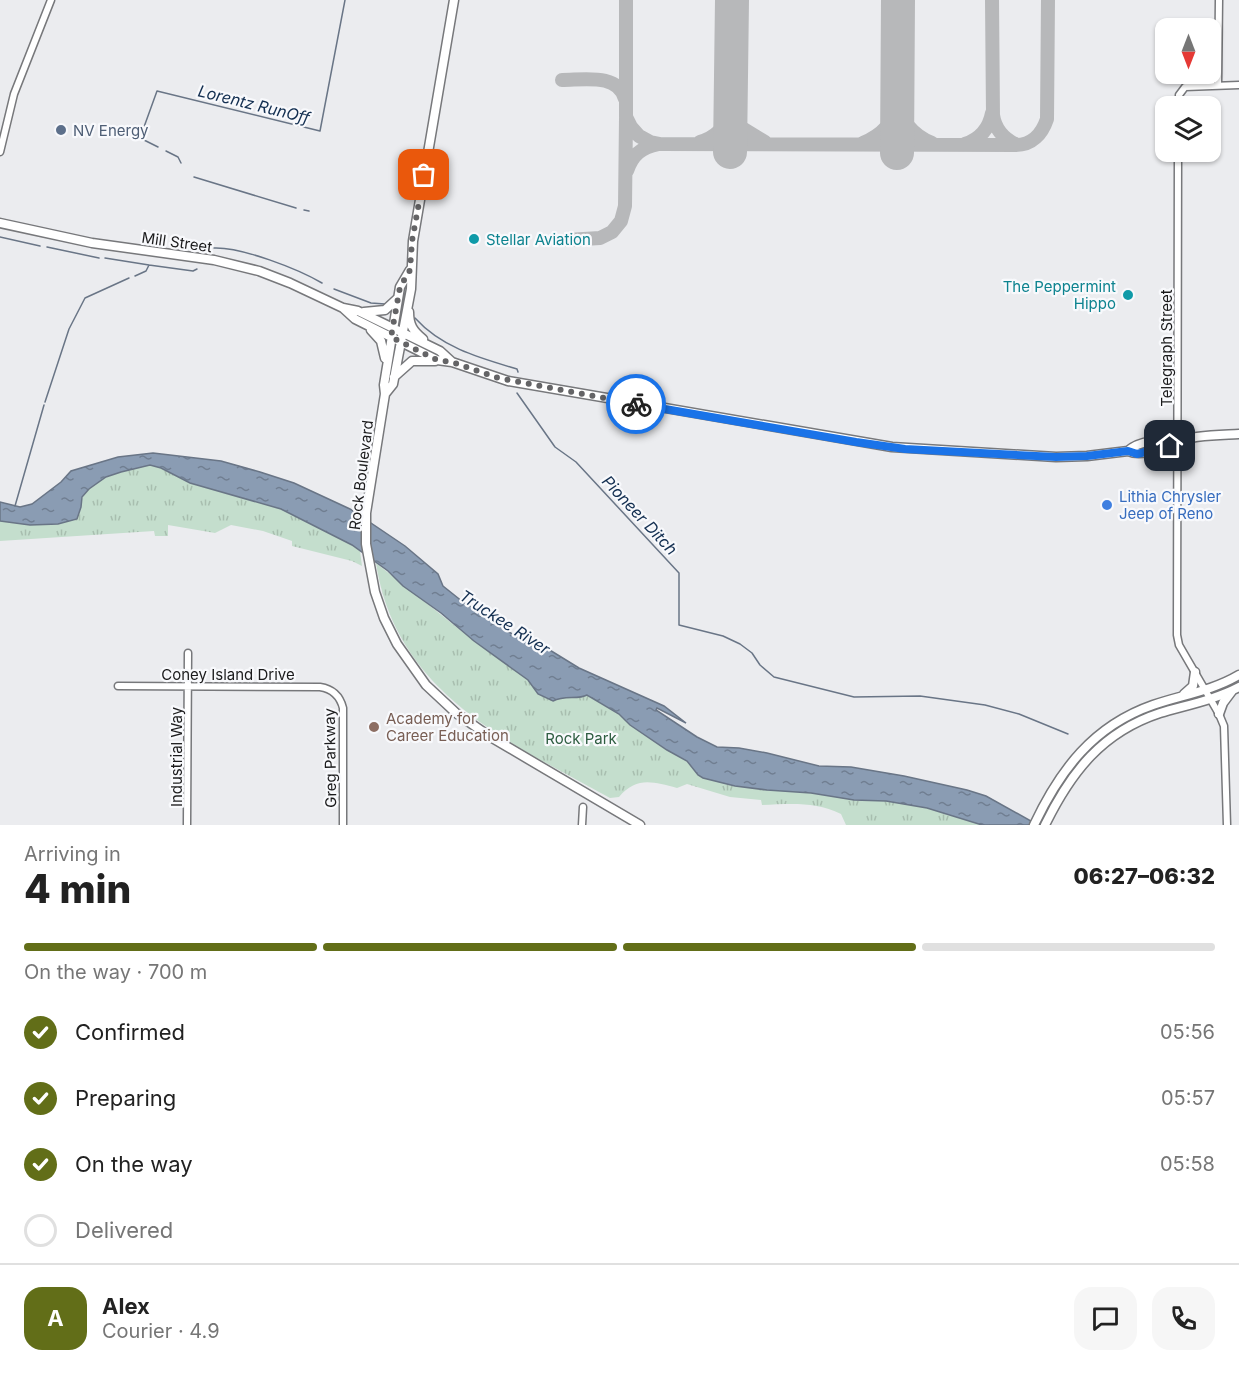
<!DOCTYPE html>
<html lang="en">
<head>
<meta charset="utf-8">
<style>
  body { margin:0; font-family:Inter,sans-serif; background:#f6f6f6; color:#222; height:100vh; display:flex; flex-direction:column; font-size:22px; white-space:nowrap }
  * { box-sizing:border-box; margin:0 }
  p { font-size:20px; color:#767676 }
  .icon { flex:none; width:33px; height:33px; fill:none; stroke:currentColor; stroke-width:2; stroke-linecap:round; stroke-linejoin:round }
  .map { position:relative; height:825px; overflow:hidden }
  .panel { display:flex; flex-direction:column; background:#fff; flex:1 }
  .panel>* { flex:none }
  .needle { width:39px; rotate:180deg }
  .tools { position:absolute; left:1155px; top:18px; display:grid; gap:12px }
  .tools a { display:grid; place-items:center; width:66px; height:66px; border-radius:12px; background:#fff; box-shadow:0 2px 4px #0004; font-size:30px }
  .pin { position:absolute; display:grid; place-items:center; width:51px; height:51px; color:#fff; margin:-26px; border-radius:12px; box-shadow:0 3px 9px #0006 }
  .courier { position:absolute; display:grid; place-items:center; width:60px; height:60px; margin:-30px; border:4px solid #1a73e8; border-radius:50%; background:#fff; color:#222; box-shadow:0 2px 8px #0007 }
  .headline em { font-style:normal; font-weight:800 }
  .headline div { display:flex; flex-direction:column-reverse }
  .headline { display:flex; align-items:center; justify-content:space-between; height:102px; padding:0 24px }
  h1 { font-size:39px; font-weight:800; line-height:45px }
  .bar { display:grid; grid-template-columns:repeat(4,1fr); gap:9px 6px; align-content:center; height:72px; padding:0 24px }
  .bar i { height:8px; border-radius:4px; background:#e0e0e0 }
  .bar .active { background:#626e18 }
  .bar p { grid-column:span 4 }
  .line { display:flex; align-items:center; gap:15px; padding:0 24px; border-top:2px solid #e0e0e0 }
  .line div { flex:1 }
  .round { display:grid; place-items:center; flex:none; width:63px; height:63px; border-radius:18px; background:#f6f6f6 }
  ol { padding:0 24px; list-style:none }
  li { display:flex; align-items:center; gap:18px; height:66px }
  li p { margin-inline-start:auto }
  li .icon { padding:6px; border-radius:50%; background:#626e18; color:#fff; stroke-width:4 }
  li:last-child { color:#767676 }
  li i { width:33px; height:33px; border:3px solid #e0e0e0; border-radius:50% }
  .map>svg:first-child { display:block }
  .grass { fill:url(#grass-tufts) }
  .water { fill:url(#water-ripples); stroke:#697586; stroke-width:1.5 }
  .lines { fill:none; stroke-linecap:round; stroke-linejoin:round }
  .stream { stroke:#697586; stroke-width:1.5 }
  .taxiway { stroke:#b7b8ba; stroke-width:14 }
  .runway { stroke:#b7b8ba; stroke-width:34 }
  .street-casing { stroke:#77787b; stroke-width:9 }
  .secondary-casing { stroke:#77787b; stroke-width:11 }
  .street { stroke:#fff; stroke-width:6 }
  .secondary { stroke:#fff; stroke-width:8 }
  .done { stroke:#646466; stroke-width:6; stroke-dasharray:0 10.8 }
  .route { stroke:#1a73e8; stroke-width:8 }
  .service-dot { fill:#5c6f8a; stroke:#f8f9fc; stroke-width:2 }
  .culture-dot { fill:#0f9aa8; stroke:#f8f9fc; stroke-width:2 }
  .shop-dot { fill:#3f7fe0; stroke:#f8f9fc; stroke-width:2 }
  .education-dot { fill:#8d6e63; stroke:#f8f9fc; stroke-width:2 }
  .labels { text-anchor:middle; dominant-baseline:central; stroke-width:4.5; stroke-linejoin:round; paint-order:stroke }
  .service-label { font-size:15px; fill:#4e5e75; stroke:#f8f9fc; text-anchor:start }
  .culture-label { font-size:15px; fill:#0d838f; stroke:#f8f9fc; text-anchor:start }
  .street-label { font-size:15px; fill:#1b1b1c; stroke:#f8f9fc }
  .shop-label { font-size:15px; fill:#366cbe; stroke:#f8f9fc; text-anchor:start }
  .education-label { font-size:15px; fill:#785e54; stroke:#f8f9fc; text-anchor:start }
  .park-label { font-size:15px; fill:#2e5d41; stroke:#f8f9fc }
  .water-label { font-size:16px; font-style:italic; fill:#132f51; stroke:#f8f9fc }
</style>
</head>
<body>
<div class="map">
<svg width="1239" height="825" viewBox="0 0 1239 825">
  <defs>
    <pattern id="grass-tufts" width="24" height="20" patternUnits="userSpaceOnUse" patternTransform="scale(1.5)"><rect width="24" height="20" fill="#c4decd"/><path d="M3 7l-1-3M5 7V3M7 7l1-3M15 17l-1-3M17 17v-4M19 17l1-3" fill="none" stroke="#a8beaf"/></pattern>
    <pattern id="water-ripples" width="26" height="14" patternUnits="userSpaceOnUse" patternTransform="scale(1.5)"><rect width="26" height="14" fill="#8a9cb3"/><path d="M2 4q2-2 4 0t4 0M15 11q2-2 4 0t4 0" fill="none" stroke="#707e91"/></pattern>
  </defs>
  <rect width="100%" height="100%" fill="#ebecef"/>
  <path class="grass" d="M150,465L161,468L190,483L281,509L352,545L360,551L362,566L352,561L292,546V541L263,531L231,525L215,533L168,525V536H155L154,531L0,541V521L30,525L58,524L77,519C80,511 80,501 84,495C94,477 130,469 150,465Z
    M376,563L474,641L528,680L538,694L553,701C565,695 578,700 587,695L619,714L630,725L667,750L687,761L698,775L703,778L735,786L767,790L811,793L854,800L886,801L927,808L982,825H846L841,814C815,801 789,804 762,805L761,800L730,797L687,784L677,788C653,782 637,776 619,797L610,798C507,741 396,693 376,563Z"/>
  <path class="water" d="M153,453L221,461L260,472L294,483L350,509L405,546L438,574L443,586L463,602L488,617L507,631L522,639L540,644L579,668L664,706L686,723L657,708L656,710L697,737L717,747L739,748L767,753L819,766L851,767L904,776L967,790L986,796L1038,825H982L927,808L886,801L854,800L811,793L767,790L735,786L703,778L698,775L687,761L667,750L630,725L619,714L587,695C578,700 565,695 553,701L538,694L528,680L474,641L441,613L403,586L388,571L352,545L281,509L190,483L161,468L150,465L121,472L106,477L89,489L82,497L81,507L77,519L58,524L30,525L0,521V502L20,507L32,504L61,482L71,471L118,457Z"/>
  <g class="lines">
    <path class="stream" d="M158,147L140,138L157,91L320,131L345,0
      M166,151L178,157L181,163
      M194,177L296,208
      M304,210L309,211
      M0,237L40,246
      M47,247L99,258
      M214,248C242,247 298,269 322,283
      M105,258L149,265
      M135,276L146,271L149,265L193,271L197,269
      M334,289L371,303L385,304
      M415,318C442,348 480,358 517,369L518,372
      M517,393L555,447L576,462L679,573V625L723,636L740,644L752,653L760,665L774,677L854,697L920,696L985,705L1019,714L1068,734
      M45,402L69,329L85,298L129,278
      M15,506L44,405"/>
    <path class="taxiway" d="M626,0V117L631,127L639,136L650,142L660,144L1016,145C1032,145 1042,134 1047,119L1048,0
      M992,0L993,115C995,129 1003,138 1015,144
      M562,80C584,80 618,73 625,99
      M897,100C901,121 912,135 932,143
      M731,113L742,128L765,142
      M700,142C716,137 724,128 731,113
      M863,143C882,135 894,123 897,102
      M965,144C980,139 989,129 992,113
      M627,171C632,155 642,147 658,144
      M567,240L600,238L612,232L621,221L625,206L626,118"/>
    <path class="runway" d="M730,152L732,0
      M897,153L898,0"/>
    <defs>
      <path id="street" d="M1218,85L1219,0
        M1179,106V95L1185,87L1239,85
        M0,152L14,94L51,0
        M1178,152L1177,635L1179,645L1219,714L1224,726L1227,825
        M118,686L320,687C333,689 340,696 343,708V825
        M187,825L188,653
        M582,825L583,807"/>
      <path id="secondary" d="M0,223L92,243L214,260L259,271L290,283L343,308L358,311L440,351L452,362
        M410,270L400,287L384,385L385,394L366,513V544L375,592L384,618L397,644L426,685L456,713L489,736L640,825
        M343,308L355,319L437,360L452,362L508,381L892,447L1056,457L1087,456L1128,451C1144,458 1163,446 1178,441C1194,435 1222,435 1239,434
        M364,312L385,310L398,298
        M409,312C409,325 413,331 423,339
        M371,330L381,341L385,358
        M394,377L412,361H435
        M385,394L393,384L411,289L413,241L454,0
        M1128,451C1138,441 1164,438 1177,441
        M1184,694L1193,686L1195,672
        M1219,714L1223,703L1232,691
        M1034,825C1060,770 1093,726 1153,705C1182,695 1212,691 1239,675
        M1045,825C1071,772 1102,732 1160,713C1187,705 1214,700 1239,687"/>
    </defs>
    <use href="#street" class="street-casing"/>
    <use href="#secondary" class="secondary-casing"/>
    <use href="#street" class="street"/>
    <use href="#secondary" class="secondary"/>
  </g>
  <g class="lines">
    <path class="done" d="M424,175L412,241L410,270L400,287L391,337L437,360L452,362L498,378L636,404"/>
    <path class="route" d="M636,404L856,442L905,449L1056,457L1087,456L1128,451L1137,454L1170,446"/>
  </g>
  <circle class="service-dot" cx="61" cy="130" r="6"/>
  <g class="culture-dot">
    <circle cx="474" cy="239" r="6"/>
    <circle cx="1128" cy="295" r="6"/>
  </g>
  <circle class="shop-dot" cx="1107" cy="505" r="6"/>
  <circle class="education-dot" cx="374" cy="727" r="6"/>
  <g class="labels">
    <g class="service-label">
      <text x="73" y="130">NV Energy</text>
    </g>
    <g class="culture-label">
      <text x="486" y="239">Stellar Aviation</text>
      <text x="1116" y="286" text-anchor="end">The Peppermint<tspan x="1116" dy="17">Hippo</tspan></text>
    </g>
    <g class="street-label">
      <text transform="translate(177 242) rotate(8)">Mill Street</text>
      <text transform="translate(1166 348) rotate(-90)">Telegraph Street</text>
      <text transform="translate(361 475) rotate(-83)">Rock Boulevard</text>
      <text x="228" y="674">Coney Island Drive</text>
      <text transform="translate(176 757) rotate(-90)">Industrial Way</text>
      <text transform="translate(330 758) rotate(-91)">Greg Parkway</text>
    </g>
    <g class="shop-label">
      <text x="1119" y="496">Lithia Chrysler<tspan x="1119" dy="17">Jeep of Reno</tspan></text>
    </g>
    <g class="education-label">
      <text x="386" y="718">Academy for<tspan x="386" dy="17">Career Education</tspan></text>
    </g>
    <g class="park-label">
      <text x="581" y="738">Rock Park</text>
    </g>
    <g class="water-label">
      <text transform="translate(254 104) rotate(14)">Lorentz RunOff</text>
      <text transform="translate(640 515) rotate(47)">Pioneer Ditch</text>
      <text transform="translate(505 622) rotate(33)">Truckee River</text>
    </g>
  </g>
</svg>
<div class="tools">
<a><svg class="needle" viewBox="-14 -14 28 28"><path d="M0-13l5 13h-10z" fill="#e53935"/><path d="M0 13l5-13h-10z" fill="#767676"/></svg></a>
<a><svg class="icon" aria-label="layers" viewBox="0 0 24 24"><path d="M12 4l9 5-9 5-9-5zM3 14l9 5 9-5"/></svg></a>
</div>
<div class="pin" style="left:424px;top:175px;background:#ea580c"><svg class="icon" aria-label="bag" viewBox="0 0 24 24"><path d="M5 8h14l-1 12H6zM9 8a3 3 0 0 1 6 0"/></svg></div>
<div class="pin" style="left:1170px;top:446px;background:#1f2937"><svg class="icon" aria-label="home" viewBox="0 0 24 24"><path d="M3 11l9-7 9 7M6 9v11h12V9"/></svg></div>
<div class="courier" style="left:636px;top:404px"><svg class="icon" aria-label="bike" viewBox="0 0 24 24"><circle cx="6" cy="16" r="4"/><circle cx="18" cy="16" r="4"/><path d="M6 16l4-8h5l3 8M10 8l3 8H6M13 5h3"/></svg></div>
</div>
<section class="panel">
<div class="headline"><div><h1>4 min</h1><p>Arriving in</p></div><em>06:27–06:32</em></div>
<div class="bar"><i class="active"></i><i class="active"></i><i class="active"></i><i></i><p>On the way · 700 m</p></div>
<ol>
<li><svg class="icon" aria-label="check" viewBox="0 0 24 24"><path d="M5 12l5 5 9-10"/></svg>Confirmed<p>05:56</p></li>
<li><svg class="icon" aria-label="check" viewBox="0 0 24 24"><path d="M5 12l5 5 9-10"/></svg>Preparing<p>05:57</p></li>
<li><svg class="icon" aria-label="check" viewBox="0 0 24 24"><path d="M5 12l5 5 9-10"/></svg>On the way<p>05:58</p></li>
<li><i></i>Delivered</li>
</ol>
<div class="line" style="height:108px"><b class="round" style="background:#626e18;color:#fff">A</b><div><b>Alex</b><p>Courier · 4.9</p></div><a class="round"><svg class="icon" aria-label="chat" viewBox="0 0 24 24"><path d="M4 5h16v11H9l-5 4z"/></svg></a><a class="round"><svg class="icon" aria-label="phone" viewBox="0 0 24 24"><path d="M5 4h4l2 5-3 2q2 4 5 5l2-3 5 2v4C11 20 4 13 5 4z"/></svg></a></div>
</section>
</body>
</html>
